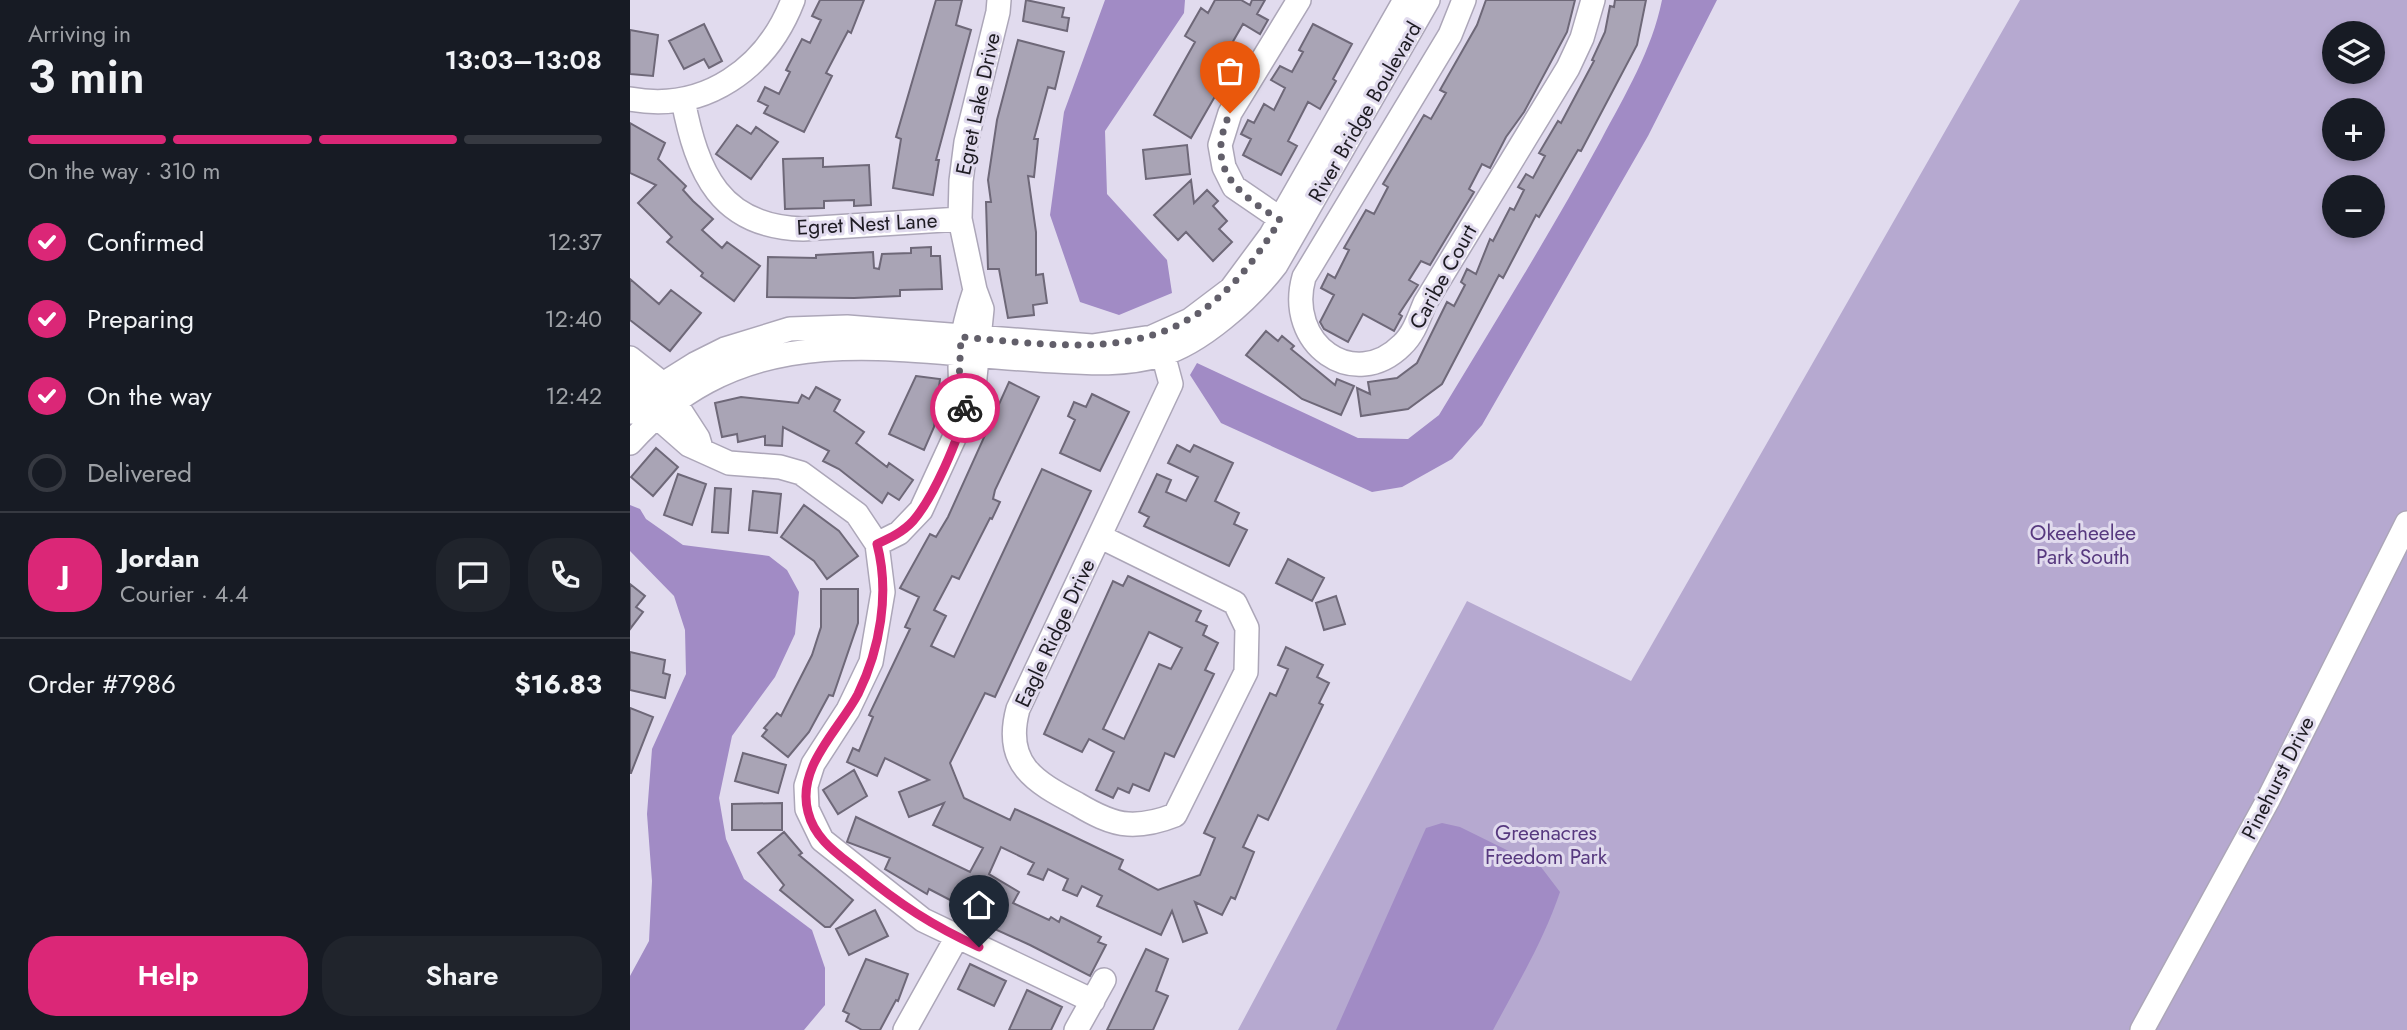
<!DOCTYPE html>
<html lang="en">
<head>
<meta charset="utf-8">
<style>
  body { margin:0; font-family:Jost,sans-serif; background:#20242c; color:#f1f3f6; height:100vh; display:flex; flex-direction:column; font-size:26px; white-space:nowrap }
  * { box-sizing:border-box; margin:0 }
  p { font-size:23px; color:#9ea1a6 }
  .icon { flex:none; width:38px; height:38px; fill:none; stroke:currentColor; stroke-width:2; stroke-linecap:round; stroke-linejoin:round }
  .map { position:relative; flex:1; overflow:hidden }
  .side { display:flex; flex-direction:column; background:#171b24; width:630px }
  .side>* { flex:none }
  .controls { position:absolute; left:1692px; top:21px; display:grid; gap:14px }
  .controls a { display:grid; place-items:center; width:63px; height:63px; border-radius:50%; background:#171b24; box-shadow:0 4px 10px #0003; font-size:35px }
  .pin { position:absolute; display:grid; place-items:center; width:60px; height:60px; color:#fff; margin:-72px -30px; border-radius:50% 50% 50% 0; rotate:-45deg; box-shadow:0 0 7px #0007 }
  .pin .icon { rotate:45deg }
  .courier { position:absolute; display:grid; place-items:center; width:70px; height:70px; margin:-35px; border:5px solid #db2777; border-radius:50%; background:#fff; color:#222; box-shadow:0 2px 9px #0007 }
  .overview em { font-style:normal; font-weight:600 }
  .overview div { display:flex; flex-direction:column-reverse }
  .overview { display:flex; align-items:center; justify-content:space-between; height:119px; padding:0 28px }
  h1 { font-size:46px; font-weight:600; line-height:52px }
  .bar { display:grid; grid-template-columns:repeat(4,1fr); gap:10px 7px; align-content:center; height:84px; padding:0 28px }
  .bar i { height:9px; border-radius:5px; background:#363941 }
  .bar .active { background:#db2777 }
  .bar p { grid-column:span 4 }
  .line { display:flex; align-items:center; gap:18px; padding:0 28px; border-top:2px solid #363941 }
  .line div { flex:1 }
  .round { display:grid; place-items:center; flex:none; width:74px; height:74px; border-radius:28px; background:#20242c }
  ol { padding:0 28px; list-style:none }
  li { display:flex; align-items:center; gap:21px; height:77px }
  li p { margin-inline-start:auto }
  li .icon { padding:7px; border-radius:50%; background:#db2777; color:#fff; stroke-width:4 }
  li:last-child { color:#9ea1a6 }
  li i { width:38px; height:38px; border:4px solid #363941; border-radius:50% }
  .action { display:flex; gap:14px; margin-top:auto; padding:14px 28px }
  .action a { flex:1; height:80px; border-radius:28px; background:#db2777; color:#fff; font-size:28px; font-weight:600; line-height:80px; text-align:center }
  .action a+a { background:#20242c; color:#f1f3f6 }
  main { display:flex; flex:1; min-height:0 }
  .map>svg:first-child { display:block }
  .green { fill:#b6a9d0; fill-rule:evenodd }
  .water { fill:#a18bc5 }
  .building { fill:#a9a4b5; stroke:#6e6878; stroke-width:2; fill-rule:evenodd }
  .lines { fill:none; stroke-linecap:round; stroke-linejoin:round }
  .minor-casing { stroke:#aca6b8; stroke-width:26 }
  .minor { stroke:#fff; stroke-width:23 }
  .done { stroke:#625f6a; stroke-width:7; stroke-dasharray:0 12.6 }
  .route { stroke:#db2777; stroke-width:9 }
  .labels { text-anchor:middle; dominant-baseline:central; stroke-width:6; stroke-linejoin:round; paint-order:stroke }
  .street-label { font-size:21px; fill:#1e1c23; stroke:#e1dbee }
  .park-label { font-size:21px; fill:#57397f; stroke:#e1dbee }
</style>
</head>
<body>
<main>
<section class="side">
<div class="overview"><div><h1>3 min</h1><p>Arriving in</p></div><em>13:03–13:08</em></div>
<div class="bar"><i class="active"></i><i class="active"></i><i class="active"></i><i></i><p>On the way · 310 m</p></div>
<ol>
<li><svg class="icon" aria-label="check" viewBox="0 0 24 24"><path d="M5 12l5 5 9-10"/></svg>Confirmed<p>12:37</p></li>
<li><svg class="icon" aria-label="check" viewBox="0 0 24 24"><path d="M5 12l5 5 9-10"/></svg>Preparing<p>12:40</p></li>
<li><svg class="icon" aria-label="check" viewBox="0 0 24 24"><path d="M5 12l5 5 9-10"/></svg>On the way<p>12:42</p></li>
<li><i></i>Delivered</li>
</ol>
<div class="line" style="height:126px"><b class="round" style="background:#db2777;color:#fff">J</b><div><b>Jordan</b><p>Courier · 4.4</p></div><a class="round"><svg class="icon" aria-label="chat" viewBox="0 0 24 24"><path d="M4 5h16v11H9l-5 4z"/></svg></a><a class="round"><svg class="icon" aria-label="phone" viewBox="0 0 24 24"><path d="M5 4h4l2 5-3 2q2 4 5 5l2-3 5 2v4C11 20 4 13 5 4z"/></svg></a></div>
<div class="line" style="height:91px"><div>Order #7986</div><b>$16.83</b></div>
<div class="action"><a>Help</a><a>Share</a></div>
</section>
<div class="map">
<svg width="1777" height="1030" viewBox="0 0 1777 1030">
  <rect width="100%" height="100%" fill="#e1dbee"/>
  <path class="green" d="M1390,0H1777V1030H608L837,601L1001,681ZM1704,33H1743V72H1704ZM1704,110H1743V149H1704ZM1704,187H1743V226H1704Z"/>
  <path class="water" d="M475,0H555L554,13L475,131L477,194L537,260L542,293L489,315L450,302L420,215L434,112Z
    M1032,0H1087L1018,136L852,425L822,459L772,487L742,492L591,423L560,375L567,363L728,438L778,439L809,415C864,324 920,234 971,140C995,95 1022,50 1032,0Z
    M0,505L10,509L16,519L53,545L139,556L157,570L169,592L165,634L145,677L102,736L89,798L96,839L114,879L182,930L195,968V1005L174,1030H0V976L19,941L22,881L17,814L22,749L56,674L55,630L44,596L0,551Z
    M812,823L830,827L911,867L930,892C914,940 887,985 863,1030H706L796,828Z"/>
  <path class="building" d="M190,0H234L221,33L218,31L196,73L202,76L174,132L134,113L138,106L128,101L135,87L149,94L160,72L156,70L172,39L180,43L191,20L182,16Z
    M306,0H332L326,25L341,30L306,160H309L303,195L263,188L271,139L266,137Z
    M396,0L434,8L432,17L439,18L437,31L393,21Z
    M585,0H611L620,5L622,0H635L627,14L638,20L630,34L613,24L601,45L618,55L610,69L603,65L561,138L524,115L565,42L555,36L571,8L578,13Z
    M856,0H945L937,32L894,112L876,137L860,168L852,164L839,189L844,192L800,265L791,261L779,280L788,285L769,314L772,316L764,331L733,314L718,342L694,329L690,322L704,295L691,288L698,274L705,278L719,250L714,248L736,210L744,214L758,187L753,184L794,115L801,119L816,93L810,90L847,25Z
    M985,0H1016L1007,45L951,151L948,150L909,217L906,215L873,278L869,275L812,384L778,409L731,416L727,388L740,394L738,382L767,378L787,363L817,302L824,306L835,285L831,282L837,269L846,274L860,239L863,241L880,208L884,210L894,190L888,187L896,174L903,178L915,156L909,153L928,121L931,123L964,61L962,60L975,32L980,6L984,7Z
    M74,24L92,61L79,68L74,59L54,69L39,41Z
    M683,24L722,44L703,79L706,81L690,109L678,102L658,141L667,146L651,175L613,155L621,139L611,134L618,120L624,123L634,104L644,110L655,88L641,80L650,66L662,72L673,52L669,50Z
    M0,30L28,35L23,76L0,74Z
    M388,40L434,52L425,89L418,87L404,139H408L404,177L398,176L406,232V275L413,274L417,303L403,305L404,315L378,318L369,269H358L356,202H361L358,180L367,120Z
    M0,123L35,143L28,159L56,186L53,190L63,201L83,219L72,230L92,248L97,242L130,266L104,301L71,276L73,273L37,242L42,237L8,203L26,185L0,173Z
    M107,125L121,134L126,127L148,142L121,179L86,154Z
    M557,145L560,174L516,179L513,150Z
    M193,158V167L239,165L241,205L224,206V200L194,201V208L155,209L153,159Z
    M561,180L564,203L577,190L588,201L583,206L597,221L589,229L602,242L583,261L556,232L548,240L524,215Z
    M301,247V256H310L312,289L270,290V296L224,298L137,297L138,257L186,258V255L243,252L244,268L249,269L252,254L281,253V248Z
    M0,279L29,304L41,290L71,313L40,351L0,320Z
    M636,331L648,341L652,336L664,346L661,349L705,385L707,379L724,386L711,415L672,399L616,355Z
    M286,376L310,379L304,427L294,450L259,434Z
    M379,382L409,397L365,490L363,499L370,502L362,519L360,518L329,579L322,576L304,610L316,616L301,646L324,657L412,469L461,491L365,697L355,693L320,763L334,798L380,820L385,809L409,820L493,860L489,869L528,890L570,875L585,838L574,833L640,693L646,696L658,669L648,665L656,647L693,665L687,677L699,683L689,703L693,705L638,820L628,815L613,847L624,852L605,899L601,897L592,915L565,902L577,933L553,942L542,911L531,935L467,906L472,896L452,886L447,896L433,890L438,879L418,869L413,880L398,874L404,863L371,847L359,874L389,892L383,903L419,920L421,917L429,922L431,917L471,937L468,942L476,945L460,976L400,945L323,910L326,903L299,889L297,894L255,869L260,858L217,842L226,817L340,872L353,848L303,825L314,803L279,817L269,792L299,780L255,758L247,776L217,762L223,748L229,751L243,717L239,715L280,629L275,627L289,597L270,588L300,534L306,537L318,517Z
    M186,387L210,400L204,411L234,432L226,443L257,467L259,463L283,480L269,500L258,493L252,503L209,469L193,461L199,451L153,427L152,446L135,445V436L108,442L107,434L92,437L85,403L111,397L168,403L172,395L179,399Z
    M462,394L499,412L470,471L430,453L445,420L438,416L444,402L456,407Z
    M547,445L560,452L564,445L603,463L585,501L609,513L604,524L617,530L599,566L514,526L519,517L509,512L527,474L541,480L536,492L556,501L568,477L538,463Z
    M26,448L48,467L23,496L1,477Z
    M48,474L76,484L62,525L34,515Z
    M85,488L101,489L98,533L82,532Z
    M123,491L151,494L147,533L119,530Z
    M174,505L209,531L228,556L197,579L184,561L151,537Z
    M658,559L694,578L682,601L646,583Z
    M498,576L571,611L566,621L577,626L573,635L588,643L575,670L584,674L544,757L535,753L519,791L503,784L499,793L488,788L483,798L466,790L484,752L459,739L452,752L414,734L483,581L493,586ZM519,632L552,648L541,669L529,664L494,739L473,729Z
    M0,584L15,596L6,607L13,612L0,629Z
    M191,589H228V623L203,696L199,695L179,732L158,757L132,736L137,730L134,728L147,713L151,716L182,655L191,627Z
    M706,596L715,624L694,630L686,603Z
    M0,652L35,660L33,673L40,675L35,698L0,690Z
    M0,708L23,717L1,773H0Z
    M113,753L156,765L148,793L105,781Z
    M224,770L237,796L208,814L193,790Z
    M152,803V830H102V804Z
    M154,832L172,853L169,855L223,900L200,927H195L150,890L154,885L128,853Z
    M245,910L258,936L219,955L206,929Z
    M516,949L538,959L526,991L538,996L523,1030H477Z
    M236,959L278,974L268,1001L266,1000L250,1030H232L216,1021L219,1014L213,1011Z
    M340,964L376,981L364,1006L328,989Z
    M397,990L432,1007L421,1030H379Z"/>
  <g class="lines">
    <defs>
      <path id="minor" d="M834,0L820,35L674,277C655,344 724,393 772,345C784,334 789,317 795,303L938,68L952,38L963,0
        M0,99C75,113 137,68 163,0
        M53,100C67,173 90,227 173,229L330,219
        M661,226L604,187L594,167L590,145L600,113L669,0
        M0,358L33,384L68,438L71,448
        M0,379L27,417L59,445L99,463L150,467L171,473L227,514L247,544L253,592L241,662L218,710L183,764L176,786L177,809L192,840L293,920L463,1001
        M335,409C325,367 331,331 345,290
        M0,412L33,384L65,364L95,349L160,329L217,327L462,346L522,337L560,320L601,289L641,235L775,0
        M0,443C117,314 256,351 408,360C448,362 491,367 530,355C571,343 620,299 646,265L798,0
        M471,537L605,603L617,628L616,672L545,815C530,821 515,825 498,824C480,823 462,813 447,804C405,782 373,764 388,709L541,384L533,354L522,337
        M247,544L269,533L291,510L343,397L352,309L345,290L330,219L331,181L336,142L368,12L369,0
        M275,1030L327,937
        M446,1030L474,980
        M1512,1030L1638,800L1777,523"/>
    </defs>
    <use href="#minor" class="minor-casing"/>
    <use href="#minor" class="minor"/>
  </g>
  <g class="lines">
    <path class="done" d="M335,408L329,382L331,337C481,351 564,363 650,220C607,193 574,169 600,113"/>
    <path class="route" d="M335,408C330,438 303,498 283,521C273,532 260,538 247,544C260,593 250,649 228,694C209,730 166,767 178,812C185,840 208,854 229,871C269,904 303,926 349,947"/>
  </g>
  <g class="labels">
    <g class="street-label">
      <text transform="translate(348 104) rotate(-78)">Egret Lake Drive</text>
      <text transform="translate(735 112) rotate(-60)">River Bridge Boulevard</text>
      <text transform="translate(237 224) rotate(-3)">Egret Nest Lane</text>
      <text transform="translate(813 277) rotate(-61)">Caribe Court</text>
      <text transform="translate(425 633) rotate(-65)">Eagle Ridge Drive</text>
      <text transform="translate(1648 778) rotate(-63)">Pinehurst Drive</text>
    </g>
    <g class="park-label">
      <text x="1453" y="533">Okeeheelee<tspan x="1453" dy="24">Park South</tspan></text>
      <text x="916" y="833">Greenacres<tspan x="916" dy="24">Freedom Park</tspan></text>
    </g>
  </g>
</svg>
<div class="controls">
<a><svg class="icon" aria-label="layers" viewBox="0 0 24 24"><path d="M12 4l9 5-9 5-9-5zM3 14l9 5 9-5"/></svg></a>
<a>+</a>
<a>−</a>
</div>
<div class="pin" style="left:600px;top:113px;background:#ea580c"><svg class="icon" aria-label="bag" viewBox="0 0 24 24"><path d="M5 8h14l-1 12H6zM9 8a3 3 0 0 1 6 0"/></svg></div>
<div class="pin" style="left:349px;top:947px;background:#1f2937"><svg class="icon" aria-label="home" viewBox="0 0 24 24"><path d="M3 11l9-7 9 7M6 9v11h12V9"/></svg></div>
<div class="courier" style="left:335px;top:408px"><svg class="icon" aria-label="bike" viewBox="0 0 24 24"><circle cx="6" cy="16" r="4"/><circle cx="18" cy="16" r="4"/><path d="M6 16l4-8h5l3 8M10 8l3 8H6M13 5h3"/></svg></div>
</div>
</main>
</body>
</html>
